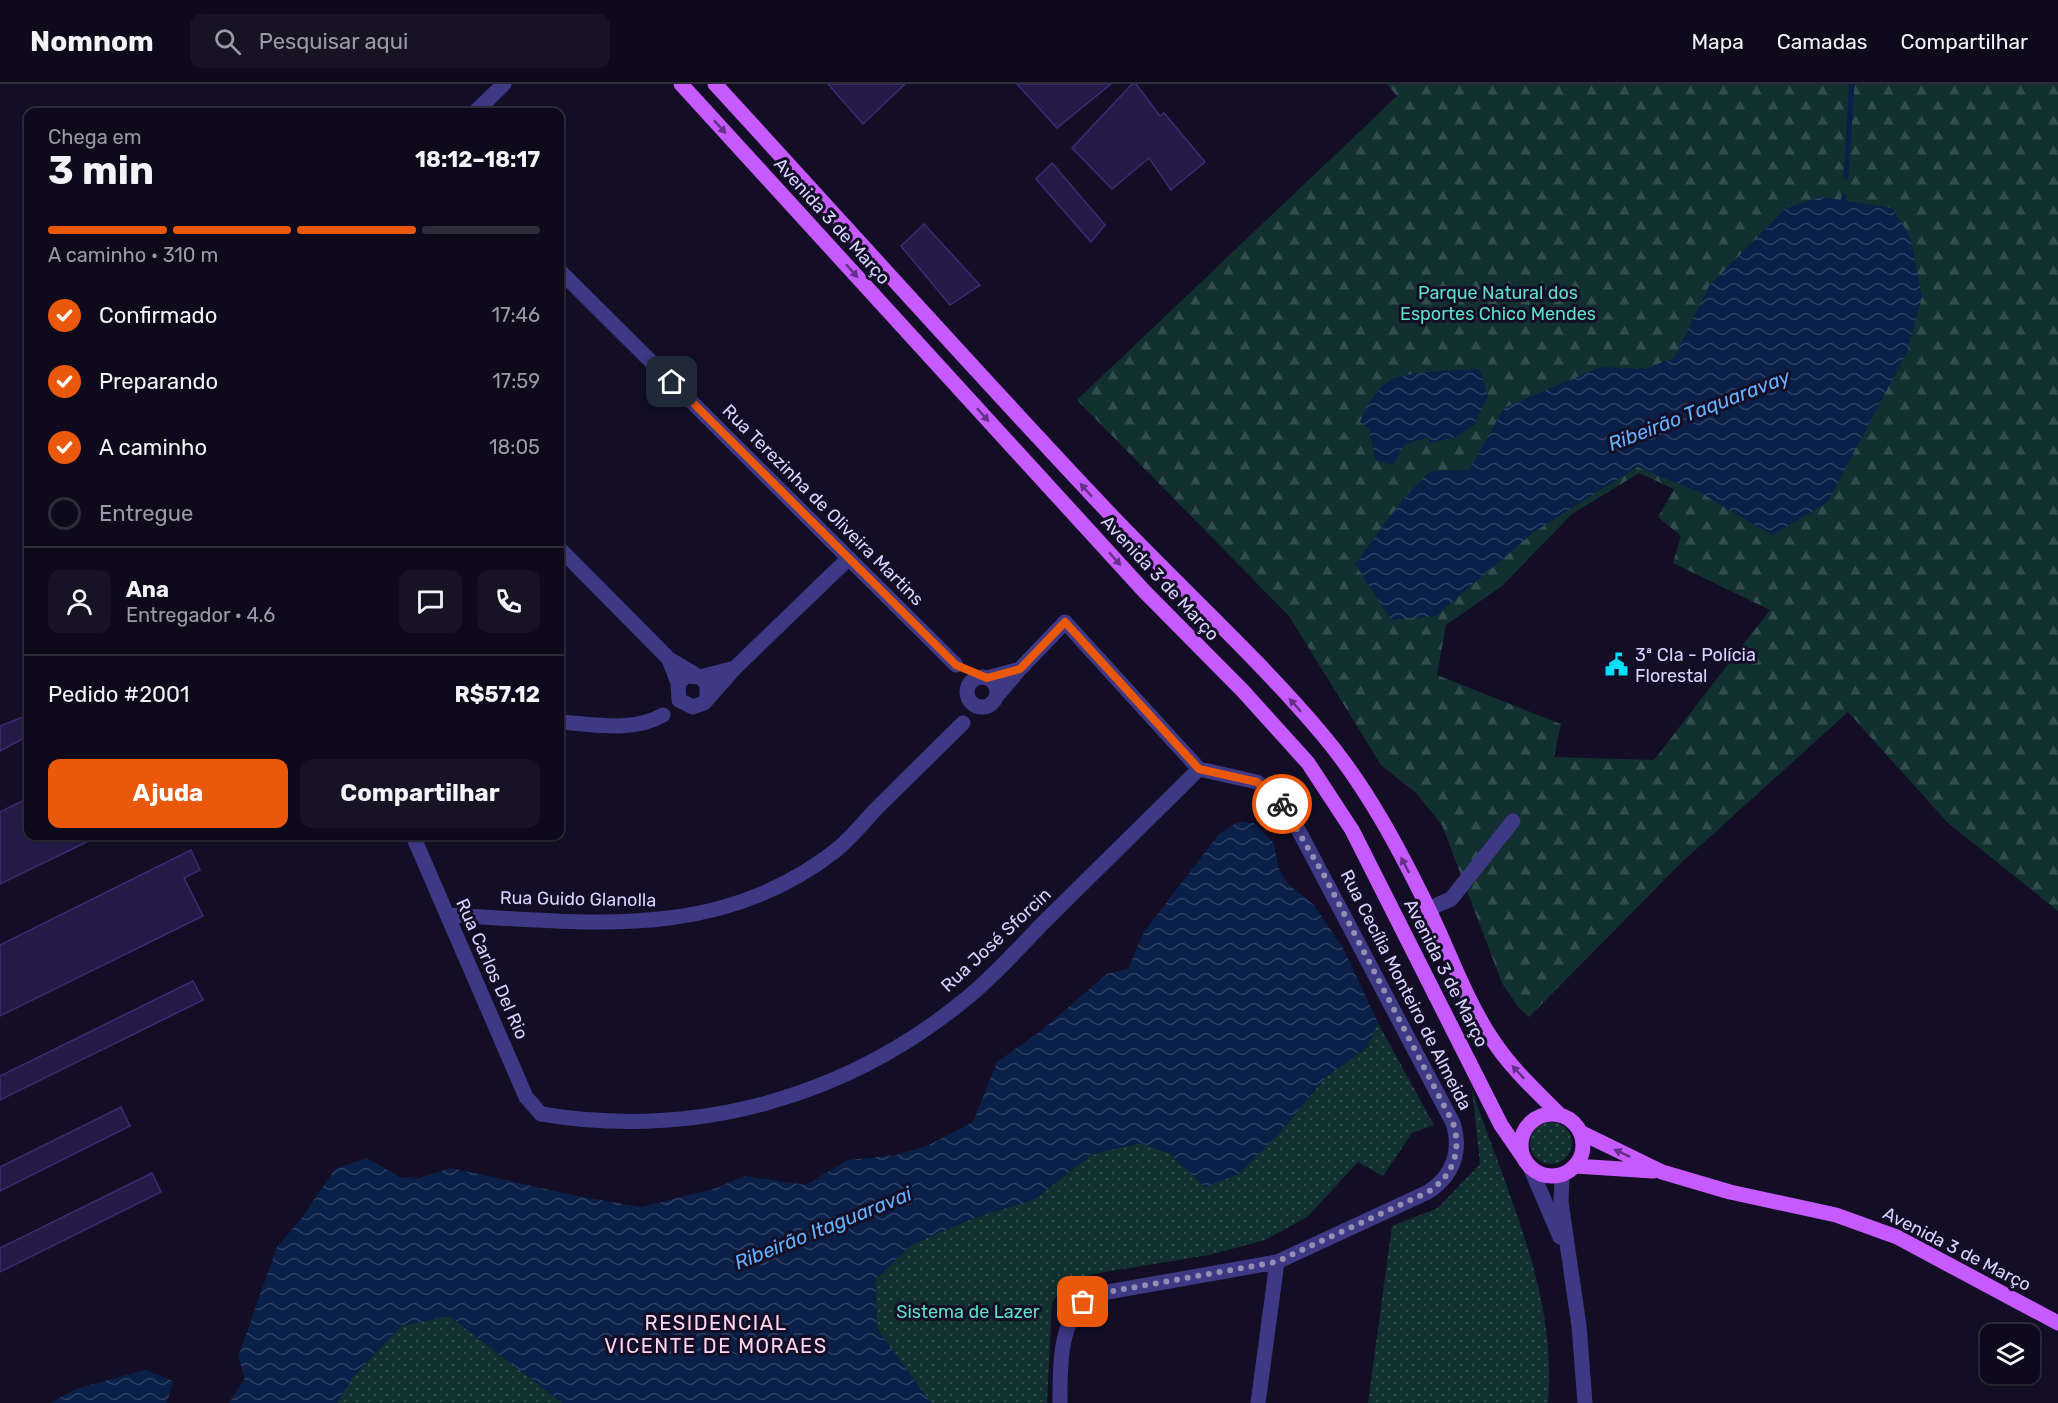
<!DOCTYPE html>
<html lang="pt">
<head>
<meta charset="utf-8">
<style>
  body { margin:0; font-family:Rubik,sans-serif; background:#171325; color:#f1f3f6; height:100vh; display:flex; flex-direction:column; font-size:22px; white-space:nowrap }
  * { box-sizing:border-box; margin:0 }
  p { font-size:20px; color:#9b9aa3 }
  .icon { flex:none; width:33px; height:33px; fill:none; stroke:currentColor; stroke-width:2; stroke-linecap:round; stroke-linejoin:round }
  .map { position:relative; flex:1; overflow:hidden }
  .panel { position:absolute; left:24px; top:24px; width:540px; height:732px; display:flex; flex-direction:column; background:#0e0a1c; border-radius:12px; box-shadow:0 2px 4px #0004,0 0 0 2px #2e2b3b }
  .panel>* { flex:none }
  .tools { position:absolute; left:1980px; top:1240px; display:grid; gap:12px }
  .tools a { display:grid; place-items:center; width:60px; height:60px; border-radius:12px; background:#0e0a1c; box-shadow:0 2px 4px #0004,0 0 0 2px #2e2b3b; font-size:30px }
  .pin { position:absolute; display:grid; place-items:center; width:51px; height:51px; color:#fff; margin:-26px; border-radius:12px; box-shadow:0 3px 9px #0006 }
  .courier { position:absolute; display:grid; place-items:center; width:60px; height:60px; margin:-30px; border:4px solid #ea580c; border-radius:50%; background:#fff; color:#222; box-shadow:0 2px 8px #0007 }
  .head em { font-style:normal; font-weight:700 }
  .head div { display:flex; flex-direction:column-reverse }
  .head { display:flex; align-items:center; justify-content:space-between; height:102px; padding:0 24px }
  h1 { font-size:39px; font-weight:700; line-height:45px }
  .bar { display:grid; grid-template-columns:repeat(4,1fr); gap:9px 6px; align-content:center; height:72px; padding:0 24px }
  .bar i { height:8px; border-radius:4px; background:#2e2b3b }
  .bar .current { background:#ea580c }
  .bar p { grid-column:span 4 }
  .line { display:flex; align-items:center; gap:15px; padding:0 24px; border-top:2px solid #2e2b3b }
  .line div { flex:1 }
  .round { display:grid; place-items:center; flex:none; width:63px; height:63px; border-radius:12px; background:#171325 }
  ol { padding:0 24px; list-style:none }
  li { display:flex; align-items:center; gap:18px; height:66px }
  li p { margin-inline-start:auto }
  li .icon { padding:6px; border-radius:50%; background:#ea580c; color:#fff; stroke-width:4 }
  li:last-child { color:#9b9aa3 }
  li i { width:33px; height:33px; border:3px solid #2e2b3b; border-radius:50% }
  .action { display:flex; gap:12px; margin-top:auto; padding:12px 24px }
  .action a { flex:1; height:69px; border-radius:12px; background:#ea580c; color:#fff; font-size:24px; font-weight:700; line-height:69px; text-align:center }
  .action a+a { background:#171325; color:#f1f3f6 }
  header { display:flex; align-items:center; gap:36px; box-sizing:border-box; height:84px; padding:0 30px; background:#0e0a1c; border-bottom:2px solid #2e2b3b }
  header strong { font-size:28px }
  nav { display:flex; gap:33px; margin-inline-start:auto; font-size:21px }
  .search { width:420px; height:54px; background:#171325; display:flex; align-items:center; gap:15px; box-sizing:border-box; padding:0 21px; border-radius:12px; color:#9b9aa3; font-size:22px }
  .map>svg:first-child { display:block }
  .green { fill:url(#green-dots) }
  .forest { fill:url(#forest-firs); fill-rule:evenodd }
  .water { fill:url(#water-waves) }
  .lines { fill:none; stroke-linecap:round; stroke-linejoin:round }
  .stream { stroke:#0b2048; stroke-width:5 }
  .building { fill:#241a47; stroke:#3c2c73; stroke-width:1.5 }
  .minor { stroke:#3e3985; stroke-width:15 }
  .major { stroke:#c65aff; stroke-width:15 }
  .oneway { fill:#643088 }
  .done { stroke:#948eb3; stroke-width:6; stroke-dasharray:0 10.8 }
  .route { stroke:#ea580c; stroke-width:8 }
  .labels { text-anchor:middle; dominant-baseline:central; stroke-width:6; stroke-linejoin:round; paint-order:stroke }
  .street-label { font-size:18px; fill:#d9d3ff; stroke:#130e26 }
  .park-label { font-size:18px; fill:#5de1c4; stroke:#130e26 }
  .poi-label { font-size:18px; fill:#d9d3ff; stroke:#130e26; text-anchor:start }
  .water-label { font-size:20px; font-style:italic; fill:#61b2ff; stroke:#130e26 }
  .neighbourhood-label { font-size:20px; letter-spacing:1.5px; fill:#ffd5ef; stroke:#130e26 }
</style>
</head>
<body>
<header>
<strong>Nomnom</strong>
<div class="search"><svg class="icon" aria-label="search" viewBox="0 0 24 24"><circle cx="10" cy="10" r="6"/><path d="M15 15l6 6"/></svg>Pesquisar aqui</div>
<nav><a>Mapa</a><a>Camadas</a><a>Compartilhar</a></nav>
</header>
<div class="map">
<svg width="2058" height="1319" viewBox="0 0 2058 1319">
  <defs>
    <pattern id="green-dots" width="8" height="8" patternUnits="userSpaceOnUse" patternTransform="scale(1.5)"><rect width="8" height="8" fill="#11302f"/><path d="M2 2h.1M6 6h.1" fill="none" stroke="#334d4e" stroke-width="1.8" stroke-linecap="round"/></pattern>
    <pattern id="forest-firs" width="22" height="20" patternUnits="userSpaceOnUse" patternTransform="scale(1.5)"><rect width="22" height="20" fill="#11302f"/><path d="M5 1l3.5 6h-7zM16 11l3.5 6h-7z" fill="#334d4e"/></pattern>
    <pattern id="water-waves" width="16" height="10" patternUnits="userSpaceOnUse" patternTransform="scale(1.5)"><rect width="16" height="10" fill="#0b2048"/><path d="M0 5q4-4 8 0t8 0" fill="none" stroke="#2e4063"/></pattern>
  </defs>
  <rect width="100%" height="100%" fill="#130e26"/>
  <path class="green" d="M1378,939L1434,1041L1412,1049L1383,1092L1358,1078L1307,1133L1265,1156L1209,1171L1093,1190L1064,1201L1052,1219L1047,1319H931L877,1245L875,1196L910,1161L974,1134L1035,1115L1092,1070L1140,1059L1169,1069L1205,1103L1280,1048L1326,993L1367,963Z
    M1472,1006C1506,1107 1558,1210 1548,1319H1368L1392,1142L1438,1124L1480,1080Z
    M1530 1059a21 21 0 1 1 42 0a21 21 0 1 1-42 0Z
    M449,1232L563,1319H337L352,1294L401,1242Z"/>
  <path class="forest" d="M1387,0H2058V827L1948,739L1848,628L1681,779L1529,933L1519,924L1502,899L1442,741L1416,709L1381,681L1289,532L1077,316L1397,12ZM1639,389L1674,405L1658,433L1681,452L1673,479L1770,526L1654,676L1554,673L1561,640L1437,591L1446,541L1502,502L1572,430Z"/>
  <path class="water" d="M1821,113L1892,124L1910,152L1922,213L1907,268L1827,419L1772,451L1699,408L1637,383L1534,448L1436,532L1391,536L1355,480L1402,416L1430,387L1469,386L1504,324L1601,283L1645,285L1674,274L1709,202L1786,124Z
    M1480,285L1488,313L1473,342L1456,353L1431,359L1426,354L1404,361L1393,381L1375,376L1369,345L1360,338C1366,322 1375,307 1389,297C1402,287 1462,286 1480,285Z
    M1238,738L1254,739L1274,759L1278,783L1288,800L1314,821L1344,866L1378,939L1367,963L1326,993L1280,1048L1239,1090L1205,1103L1169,1069L1140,1059L1092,1070L1035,1115L974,1134L911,1161L875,1196L877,1245L931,1319H563L449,1232L401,1242L352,1294L337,1319H229L245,1294L238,1273L277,1163L301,1135L335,1085L367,1074L400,1093L419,1094L451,1084L577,1112L641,1123L717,1104L744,1092L806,1101L848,1076L896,1071L929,1061L973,1038L997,978L1041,947L1107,890L1128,885L1144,848L1219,750Z
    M145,1286L173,1297L167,1319H50L75,1305Z"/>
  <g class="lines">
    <path class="stream" d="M1846,93L1852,0
      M1843,123L1844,112"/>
  </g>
  <path class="building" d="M828,0H905L863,40Z
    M1017,0H1111L1057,44Z
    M1132,0H1136L1160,32L1164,29L1205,78L1171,106L1149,74L1112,105L1072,64Z
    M1052,79L1105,141L1091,158L1036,95Z
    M924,140L980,201L950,221L901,162Z
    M28,631V652L0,667V642Z
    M28,714V752H99L0,800V728Z
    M191,766L200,786L184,794L203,832L0,932V861Z
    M193,897L203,916L0,1016V992Z
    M121,1023L130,1042L0,1107V1083Z
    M152,1089L161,1108L0,1188V1164Z"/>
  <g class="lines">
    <path class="minor" d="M475,28L504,0
      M560,187L956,581
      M560,465L669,575
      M735,584L849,474
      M1020,585L1065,538L1199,685L1257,698L1278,715L1290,730L1453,1039C1462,1067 1453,1092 1428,1108L1277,1178L1102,1209C1095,1212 1086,1215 1081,1220C1059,1244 1060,1288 1060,1319
      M700,593L735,584L704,619L693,623L679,616L678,599L686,592L700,593L707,600V614
      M967 608a15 15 0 1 1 30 0a15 15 0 1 1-30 0Z
      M987,594L1020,585L997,612
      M678,599L669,575L696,591
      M560,638C594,640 631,649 663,631
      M413,752L526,1013L541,1030C699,1056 851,1012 973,909C998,887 1021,862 1044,838C1096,787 1147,736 1199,685
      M1428,825L1451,815L1513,737
      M447,831C585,838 717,859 835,767C850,755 863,739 876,725C905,696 934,668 963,639
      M1530,1083L1560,1153
      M1562,1091L1561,1118L1579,1242L1585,1319
      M1258,1319L1277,1178"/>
    <path class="major" d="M681,0L1144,507L1243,607L1308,679L1352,746L1501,1041L1525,1076
      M715,0C841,137 965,276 1093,412C1168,493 1251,566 1322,650C1366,702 1400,766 1430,828C1450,870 1466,916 1492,955C1510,983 1535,1006 1559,1030
      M1521 1061a31 31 0 1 1 62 0a31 31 0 1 1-62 0Z
      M1582,1049L1662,1088L1730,1108L1836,1131L1897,1153L2058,1239
      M1575,1082L1653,1087"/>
  </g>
  <defs><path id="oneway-solid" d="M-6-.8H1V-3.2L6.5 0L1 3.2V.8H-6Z" transform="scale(1.5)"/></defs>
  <g class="oneway">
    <use href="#oneway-solid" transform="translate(720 43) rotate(48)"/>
    <use href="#oneway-solid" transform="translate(852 187) rotate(48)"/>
    <use href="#oneway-solid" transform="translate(983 331) rotate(48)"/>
    <use href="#oneway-solid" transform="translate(1086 406) rotate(-132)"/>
    <use href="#oneway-solid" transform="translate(1115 475) rotate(48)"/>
    <use href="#oneway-solid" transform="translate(1295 621) rotate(-132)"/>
    <use href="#oneway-solid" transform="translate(1405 781) rotate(-118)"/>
    <use href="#oneway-solid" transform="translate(1518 988) rotate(-133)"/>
    <use href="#oneway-solid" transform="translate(1622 1069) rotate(-155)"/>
  </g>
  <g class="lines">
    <path class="done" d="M1083,1218L1102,1209L1276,1178L1428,1108C1453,1092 1462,1067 1453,1039L1325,793L1282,720"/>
    <path class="route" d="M672,298L956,581L987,594L1020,585L1065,538L1199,685L1257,698L1282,720"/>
  </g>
  <defs>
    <symbol id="civic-bare" viewBox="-9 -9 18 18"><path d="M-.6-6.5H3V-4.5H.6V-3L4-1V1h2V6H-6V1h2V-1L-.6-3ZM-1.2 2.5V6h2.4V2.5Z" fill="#00defe" stroke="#130e26" stroke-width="2.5" paint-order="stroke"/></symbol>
  </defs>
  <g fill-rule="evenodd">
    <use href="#civic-bare" x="1600" y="564" width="33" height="33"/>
  </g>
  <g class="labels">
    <g class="street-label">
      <text transform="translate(832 137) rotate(48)">Avenida 3 de Março</text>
      <text transform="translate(823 421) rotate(45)">Rua Terezinha de Oliveira Martins</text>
      <text transform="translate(1160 494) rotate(47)">Avenida 3 de Março</text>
      <text transform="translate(578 815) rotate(1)">Rua Guido Glanolla</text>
      <text transform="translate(996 856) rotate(-43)">Rua José Sforcin</text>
      <text transform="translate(492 885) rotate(66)">Rua Carlos Del Rio</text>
      <text transform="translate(1446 889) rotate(63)">Avenida 3 de Março</text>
      <text transform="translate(1406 906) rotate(63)">Rua Cecília Monteiro de Almeida</text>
      <text transform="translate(1957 1165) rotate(27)">Avenida 3 de Março</text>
    </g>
    <g class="park-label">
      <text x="1498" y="209">Parque Natural dos<tspan x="1498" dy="21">Esportes Chico Mendes</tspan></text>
      <text x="968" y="1228">Sistema de Lazer</text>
    </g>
    <g class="poi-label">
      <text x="1635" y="571">3ª CIa - Polícia<tspan x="1635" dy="21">Florestal</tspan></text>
    </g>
    <g class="water-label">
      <text transform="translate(1699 326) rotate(-21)">Ribeirão Taquaravay</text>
      <text transform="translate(823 1144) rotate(-22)">Ribeirão Itaguaravai</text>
    </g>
    <g class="neighbourhood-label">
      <text x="716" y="1239">RESIDENCIAL<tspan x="716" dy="23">VICENTE DE MORAES</tspan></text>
    </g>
  </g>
</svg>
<div class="tools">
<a><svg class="icon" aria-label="layers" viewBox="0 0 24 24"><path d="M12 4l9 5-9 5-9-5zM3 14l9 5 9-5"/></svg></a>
</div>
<div class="pin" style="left:1083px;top:1218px;background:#ea580c"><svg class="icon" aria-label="bag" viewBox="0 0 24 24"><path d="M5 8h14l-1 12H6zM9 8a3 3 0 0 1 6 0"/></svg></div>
<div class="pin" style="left:672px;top:298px;background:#1f2937"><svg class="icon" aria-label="home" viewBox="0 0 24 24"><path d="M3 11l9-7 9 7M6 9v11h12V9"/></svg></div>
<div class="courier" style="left:1282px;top:720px"><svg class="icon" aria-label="bike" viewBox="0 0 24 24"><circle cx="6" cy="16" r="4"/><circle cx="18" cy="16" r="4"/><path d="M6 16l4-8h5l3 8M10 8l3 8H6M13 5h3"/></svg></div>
<section class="panel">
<div class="head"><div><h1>3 min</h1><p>Chega em</p></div><em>18:12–18:17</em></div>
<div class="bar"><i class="current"></i><i class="current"></i><i class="current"></i><i></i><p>A caminho · 310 m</p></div>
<ol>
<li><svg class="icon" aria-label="check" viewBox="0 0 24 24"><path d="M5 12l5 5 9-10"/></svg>Confirmado<p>17:46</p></li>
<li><svg class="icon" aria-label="check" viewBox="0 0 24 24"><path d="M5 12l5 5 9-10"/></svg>Preparando<p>17:59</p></li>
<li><svg class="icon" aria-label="check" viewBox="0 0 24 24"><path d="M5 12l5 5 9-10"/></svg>A caminho<p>18:05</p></li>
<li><i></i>Entregue</li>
</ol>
<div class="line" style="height:108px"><a class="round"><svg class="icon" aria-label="person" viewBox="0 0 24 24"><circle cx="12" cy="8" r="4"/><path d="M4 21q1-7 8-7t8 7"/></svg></a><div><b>Ana</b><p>Entregador · 4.6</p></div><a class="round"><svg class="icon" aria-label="chat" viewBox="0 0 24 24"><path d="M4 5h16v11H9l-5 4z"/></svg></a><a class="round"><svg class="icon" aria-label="phone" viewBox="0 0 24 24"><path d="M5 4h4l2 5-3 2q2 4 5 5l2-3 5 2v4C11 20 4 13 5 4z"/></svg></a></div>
<div class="line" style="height:78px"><div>Pedido #2001</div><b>R$57.12</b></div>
<div class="action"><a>Ajuda</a><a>Compartilhar</a></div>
</section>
</div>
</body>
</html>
